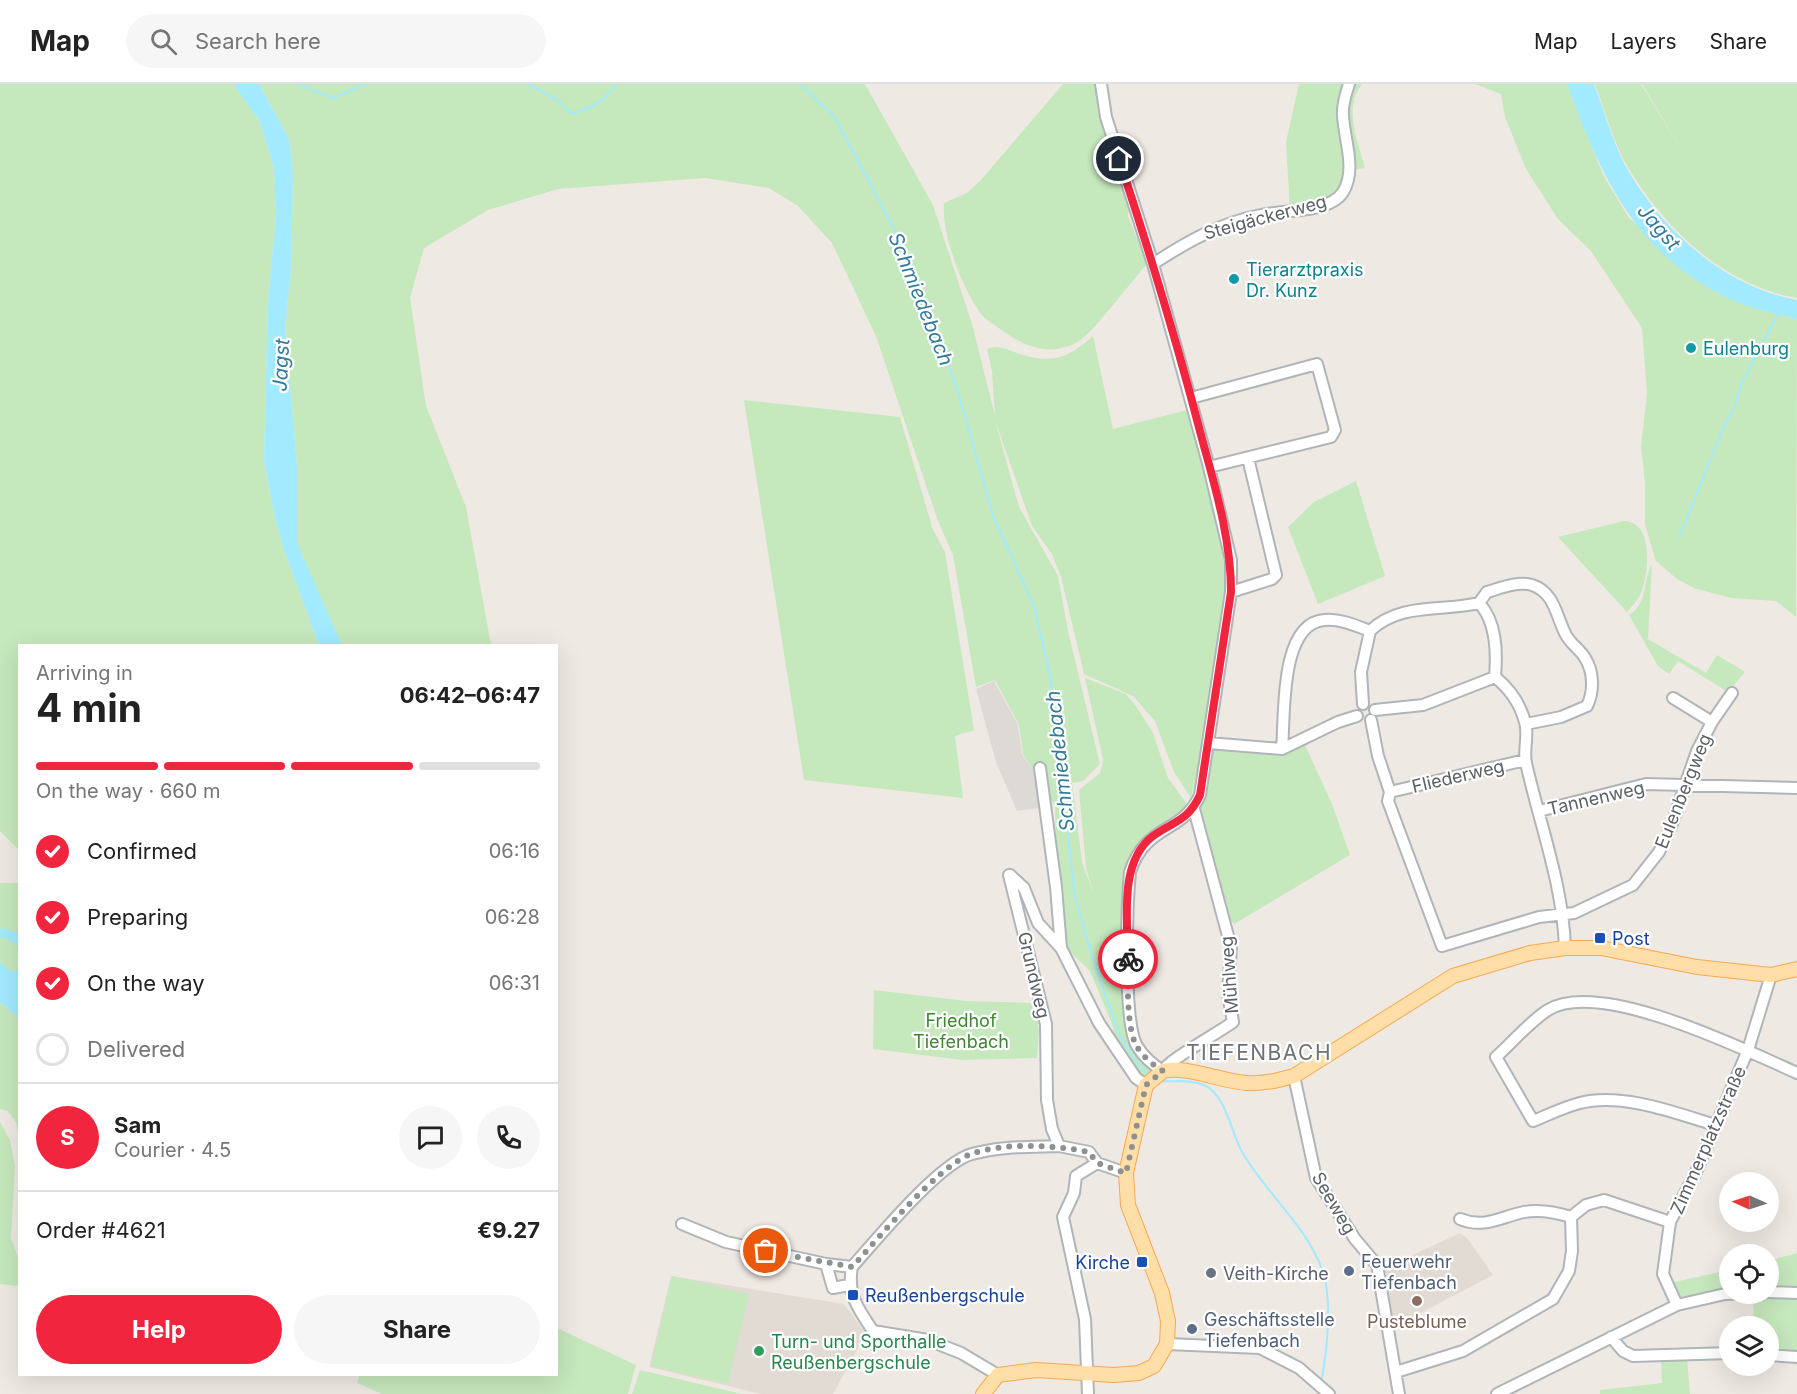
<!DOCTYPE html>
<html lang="en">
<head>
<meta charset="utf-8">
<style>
  body { margin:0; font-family:Inter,sans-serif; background:#f6f6f6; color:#222; height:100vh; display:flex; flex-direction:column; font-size:22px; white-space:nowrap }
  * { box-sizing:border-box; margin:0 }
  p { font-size:20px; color:#767676 }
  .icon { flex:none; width:33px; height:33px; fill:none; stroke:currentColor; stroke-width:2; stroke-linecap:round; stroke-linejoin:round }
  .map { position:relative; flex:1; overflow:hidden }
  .sheet { position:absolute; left:18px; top:560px; width:540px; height:732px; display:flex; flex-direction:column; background:#fff; border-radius:0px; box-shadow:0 6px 24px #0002 }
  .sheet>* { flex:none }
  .needle { width:39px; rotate:273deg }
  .fabs { position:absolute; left:1719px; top:1088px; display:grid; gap:12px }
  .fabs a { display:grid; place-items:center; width:60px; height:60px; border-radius:50%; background:#fff; box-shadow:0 6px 24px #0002; font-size:30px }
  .pin { position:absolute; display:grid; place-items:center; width:51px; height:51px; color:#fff; margin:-26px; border:3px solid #fff; border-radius:50%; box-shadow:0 2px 6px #0007 }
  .courier { position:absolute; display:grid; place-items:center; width:60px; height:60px; margin:-30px; border:4px solid #f2253f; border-radius:50%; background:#fff; color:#222; box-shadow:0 2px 8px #0007 }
  .headline em { font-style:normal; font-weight:700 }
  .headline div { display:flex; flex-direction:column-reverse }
  .headline { display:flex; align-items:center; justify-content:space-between; height:102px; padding:0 18px }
  h1 { font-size:39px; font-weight:700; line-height:45px }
  .bar { display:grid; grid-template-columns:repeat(4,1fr); gap:9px 6px; align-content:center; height:72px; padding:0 18px }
  .bar i { height:8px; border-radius:4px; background:#e0e0e0 }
  .bar .current { background:#f2253f }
  .bar p { grid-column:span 4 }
  .line { display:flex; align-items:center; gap:15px; padding:0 18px; border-top:2px solid #e0e0e0 }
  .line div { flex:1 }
  .round { display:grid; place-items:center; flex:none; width:63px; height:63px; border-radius:32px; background:#f6f6f6 }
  ol { padding:0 18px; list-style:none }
  li { display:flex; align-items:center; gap:18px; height:66px }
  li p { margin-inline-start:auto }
  li .icon { padding:6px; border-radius:50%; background:#f2253f; color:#fff; stroke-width:4 }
  li:last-child { color:#767676 }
  li i { width:33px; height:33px; border:3px solid #e0e0e0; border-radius:50% }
  .cta { display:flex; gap:12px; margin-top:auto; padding:12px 18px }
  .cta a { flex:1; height:69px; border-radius:36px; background:#f2253f; color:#fff; font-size:24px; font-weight:700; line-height:69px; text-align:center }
  .cta a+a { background:#f6f6f6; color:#222 }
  header { display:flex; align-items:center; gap:36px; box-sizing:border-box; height:84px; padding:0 30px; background:#fff; border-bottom:2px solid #e0e0e0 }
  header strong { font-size:28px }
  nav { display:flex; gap:33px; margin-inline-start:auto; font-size:21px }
  .search { width:420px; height:54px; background:#f6f6f6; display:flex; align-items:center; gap:15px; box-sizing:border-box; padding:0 21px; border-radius:33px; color:#767676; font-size:22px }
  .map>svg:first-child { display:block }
  .industrial { fill:#ddd9d5 }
  .education { fill:#e1dbd3 }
  .green { fill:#c6e8bd }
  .water { fill:#a2eaff }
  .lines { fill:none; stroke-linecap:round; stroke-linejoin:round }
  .stream { stroke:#a2eaff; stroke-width:2 }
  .canal { stroke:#a2eaff; stroke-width:9 }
  .minor-casing { stroke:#b0b5b9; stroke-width:14 }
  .major-casing { stroke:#f9a851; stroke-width:16 }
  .minor { stroke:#fff; stroke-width:10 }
  .major { stroke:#ffdfa7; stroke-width:14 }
  .done { stroke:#8f9190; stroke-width:6; stroke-dasharray:0 10.8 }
  .route { stroke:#f2253f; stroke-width:8 }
  .culture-dot { fill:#0f9aa8; stroke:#fff; stroke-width:2 }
  .transit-dot { fill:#1a4fb4; stroke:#fff; stroke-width:2 }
  .service-dot { fill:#5c6f8a; stroke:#fff; stroke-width:2 }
  .worship-dot { fill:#6b7280; stroke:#fff; stroke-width:2 }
  .education-dot { fill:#8d6e63; stroke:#fff; stroke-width:2 }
  .leisure-dot { fill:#2e9e5b; stroke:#fff; stroke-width:2 }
  .labels { text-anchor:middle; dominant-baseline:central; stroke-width:4.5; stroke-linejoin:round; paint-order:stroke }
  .street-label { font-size:18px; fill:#5b6164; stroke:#fff }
  .culture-label { font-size:18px; fill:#0d838f; stroke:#fff; text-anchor:start }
  .transit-label { font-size:18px; fill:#164399; stroke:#fff; text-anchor:start }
  .park-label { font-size:18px; fill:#3e8630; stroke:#fff }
  .service-label { font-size:18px; fill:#4e5e75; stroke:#fff; text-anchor:start }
  .worship-label { font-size:18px; fill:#5b616d; stroke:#fff; text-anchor:start }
  .education-label { font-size:18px; fill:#785e54; stroke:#fff }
  .leisure-label { font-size:18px; fill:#27864d; stroke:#fff; text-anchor:start }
  .water-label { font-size:20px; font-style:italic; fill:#337b9b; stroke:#fff }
  .quarter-label { font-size:21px; letter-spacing:1.5px; fill:#6c7376; stroke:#fff }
</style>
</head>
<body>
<header>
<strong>Map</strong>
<div class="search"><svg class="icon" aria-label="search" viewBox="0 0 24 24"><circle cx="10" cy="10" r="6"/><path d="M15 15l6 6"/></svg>Search here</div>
<nav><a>Map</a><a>Layers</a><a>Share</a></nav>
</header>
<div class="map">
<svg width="1797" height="1310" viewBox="0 0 1797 1310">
  <rect width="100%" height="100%" fill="#efe9e3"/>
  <path class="industrial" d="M994,597L1018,641L1022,670L1039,695L1045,723L1017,727L996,678L976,605Z"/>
  <path class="education" d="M1460,1149L1467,1154L1493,1191L1394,1243L1385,1184Z
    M671,1192L844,1220L866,1250L833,1310H761L649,1283Z"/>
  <path class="green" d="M0,0H233L260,38L274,84L276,130L268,219L264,376L274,430L284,466L319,561H20L19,766L0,747Z
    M259,0H865L933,121L972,240L995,332L992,287L987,265C997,261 1004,264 1014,268C1049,280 1066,277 1093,252L1113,345L1187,326L1226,473C1228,548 1206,640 1191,714L1174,688L1155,637L1133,612L1084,590L1061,493L1052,470L1032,442L995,336L1019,423L1058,492L1068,547L1100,680L1083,697L1072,699L1082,778L1094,811L1086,784L1079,706L1100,689L1103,676L1085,594L1126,610L1136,622L1153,649L1168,694L1187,720C1177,742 1146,741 1133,766C1121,789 1120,915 1126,943C1130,960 1141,973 1151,986L1143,994L1125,975L1110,949L1114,945L1090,887L1066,864L1057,796L1055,722L1023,670L1019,641L995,596L976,603L953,471L938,437L876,252L832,159L798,122L769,104L705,94L558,105L488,126L424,164L410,214L426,322L466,423L491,561H336L297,459V381L285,242L291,187L293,89L289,55Z
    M1063,0H1095L1129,121L1128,132L1147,180C1131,197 1092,251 1076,259C1048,273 1024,262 1000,245C995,241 986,236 982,231C963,207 941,149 944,119L967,109L981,96Z
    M1299,0H1341L1346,3L1348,0H1362C1343,24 1358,58 1365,84L1352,86L1331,114L1290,127L1286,58Z
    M1475,0H1567L1604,93L1629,134L1745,221L1797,235L1796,533L1776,517L1731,514L1694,504L1677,495L1656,477L1645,441V399L1641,362L1647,309L1642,244L1591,167L1558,135L1526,85L1505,33L1501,10Z
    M1595,0H1641L1687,75L1642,0H1797V214C1723,201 1665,145 1627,82C1613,57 1605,27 1595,0Z
    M744,316L900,333L933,446L945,468L974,646L955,652L963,714L804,696Z
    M1356,397L1385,492L1318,520L1288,443L1314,418Z
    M1624,437C1654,438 1649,488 1641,509C1638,516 1632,522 1627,528L1558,453Z
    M1652,480L1648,555L1706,589L1717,571L1745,588L1728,608L1678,577L1669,590L1658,582L1629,531C1649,519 1642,497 1652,480Z
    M1305,661L1332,720L1350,771L1234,840L1230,835H1225L1199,725L1212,666L1273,671L1285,669Z
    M0,799H19V887H10L0,878Z
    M874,906L966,917L1035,919L1039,947L1037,974L963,976L873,965Z
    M0,918L19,934V1053L16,1038L8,1027L0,1025Z
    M0,1038L10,1056L15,1082L11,1154L19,1176V1202L0,1200Z
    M1797,1169V1206L1769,1205L1768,1177Z
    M1729,1186V1207L1685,1215L1674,1207L1670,1199Z
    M672,1192L749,1210L728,1300L651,1282Z
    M1753,1215H1797V1272L1769,1269L1768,1242H1754Z
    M557,1244L636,1281L628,1310H382L357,1299L360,1290H556Z
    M1687,1275L1690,1310H1600V1306L1662,1299L1661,1276Z
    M640,1286L742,1310H632Z"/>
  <path class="water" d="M233,0H259L289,55L293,89L291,187L285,242L297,381V459L342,561H319L284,466L274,430L264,376L268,219L276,130L274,84L260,38Z
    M1567,0H1594C1604,26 1612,56 1625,81C1660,145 1724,203 1797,216V235C1780,230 1761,227 1744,221C1640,179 1603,98 1567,0Z
    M0,878L10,887H19V934L0,918Z"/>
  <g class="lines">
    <path class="stream" d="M298,0L333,14L365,0
      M528,0L559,17L571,29C593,26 603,16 617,0
      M800,0L834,32L893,143L910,178L957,304L993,432L1034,522L1050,592L1075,814L1095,882L1121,955L1141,984L1149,990
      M1679,454L1726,337L1734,325L1741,300L1778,230
      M1159,997C1173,998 1190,995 1204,1001C1226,1011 1231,1048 1242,1068C1265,1108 1305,1140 1322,1185C1333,1215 1327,1268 1321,1299"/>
    <path class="canal" d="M0,849L8,850L20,857"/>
    <defs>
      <path id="minor" d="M1101,0L1106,33L1153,180L1209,383L1231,476V508L1200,711C1183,750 1146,739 1130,788C1127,819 1123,939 1137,962C1143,972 1153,981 1163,987C1166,977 1220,948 1233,938L1228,910L1231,863L1194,725
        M1153,180C1188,157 1220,139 1261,131C1283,126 1330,129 1343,108C1357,85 1344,56 1343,31C1342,22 1346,9 1349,0
        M1191,314L1317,280L1335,346L1331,353L1209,383
        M1231,508L1272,495L1276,491L1248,374
        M1479,519L1487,508C1501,504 1517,497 1532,501C1554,508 1556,531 1565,549C1569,559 1580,565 1585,574C1594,588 1594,608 1587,622L1561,633L1526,640
        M1673,614L1712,638
        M1363,620L1361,588L1370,547
        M1375,626L1423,621L1495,593C1510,605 1520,619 1525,638C1529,651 1523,666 1526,679C1540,741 1563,801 1565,864
        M1371,636L1378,672L1390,708L1388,717L1442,862L1539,833L1574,829L1633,801L1659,768L1672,740L1697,667L1712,638L1732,609
        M1208,659L1282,665L1338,638L1357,632
        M1282,665C1285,633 1279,540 1324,536C1339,534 1357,542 1370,547C1400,518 1441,528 1479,519C1497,538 1497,569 1495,593
        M1040,684L1056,803L1061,864L1099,939L1136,994L1146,1001
        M1390,708L1525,676
        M1539,727L1646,700L1797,704
        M1009,791L1046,940L1047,1016L1052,1045L1059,1062L1089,1068L1097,1079
        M1010,791L1024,804L1038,839L1061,864
        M1294,992L1316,1094L1355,1155L1377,1181L1399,1310
        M1715,1041C1676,1029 1621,1008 1580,1019C1564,1023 1548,1031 1533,1037L1496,973C1513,958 1529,938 1548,926C1600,894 1745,966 1797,989
        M1460,1135C1485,1145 1500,1133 1524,1128C1540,1125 1555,1128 1571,1133
        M682,1140L726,1158L826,1180
        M852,1183C877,1155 939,1079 972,1070C1000,1062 1030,1063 1059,1062
        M849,1201L833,1204L826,1180L852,1183C847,1210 858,1225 873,1247L928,1256L961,1269L998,1291
        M1768,1208L1797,1209
        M1677,1221L1663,1190L1670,1138L1696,1088L1748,966L1771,891
        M1611,1253L1623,1267L1633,1272L1730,1269
        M1167,1260L1260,1264L1299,1284L1329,1310
        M1768,1271L1797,1273
        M1396,1288L1463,1267L1553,1215L1569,1187L1572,1167L1571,1133L1586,1121L1604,1116L1670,1138
        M1088,1310L1085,1235L1063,1133L1074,1109L1076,1092L1097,1079L1126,1089
        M1497,1310L1677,1221L1725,1210L1750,1209"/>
      <path id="major" d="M983,1310L998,1291L1036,1286L1114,1291L1139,1289L1154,1282L1167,1260L1168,1237L1162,1209L1128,1121L1126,1089L1146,1001L1163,987C1185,981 1224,998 1247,999C1264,1000 1279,996 1294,992L1453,892L1530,869L1565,864H1601L1697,883L1771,891L1797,885"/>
    </defs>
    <use href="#minor" class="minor-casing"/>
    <use href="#major" class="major-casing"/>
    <use href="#minor" class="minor"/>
    <use href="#major" class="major"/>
  </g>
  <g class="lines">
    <path class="done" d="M766,1167L852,1183C877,1156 939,1081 971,1070C1005,1058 1054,1061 1089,1068L1097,1079L1126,1089L1146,1001L1163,987C1153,981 1141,971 1136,961C1126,941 1128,897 1128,875"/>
    <path class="route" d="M1119,75C1149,166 1177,258 1201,351C1215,403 1231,454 1231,508L1200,711C1188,737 1174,737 1153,752C1118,778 1128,838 1128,875"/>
  </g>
  <g class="culture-dot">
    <circle cx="1234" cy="195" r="6"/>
    <circle cx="1691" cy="264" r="6"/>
  </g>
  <g class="transit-dot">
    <rect x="1594" y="848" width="12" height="12" rx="3"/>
    <rect x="1136" y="1172" width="12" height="12" rx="3"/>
    <rect x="847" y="1205" width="12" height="12" rx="3"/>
  </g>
  <g class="service-dot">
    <circle cx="1349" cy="1187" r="6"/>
    <circle cx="1192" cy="1245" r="6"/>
  </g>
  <circle class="worship-dot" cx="1211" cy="1189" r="6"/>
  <circle class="education-dot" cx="1417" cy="1217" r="6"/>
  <circle class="leisure-dot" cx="759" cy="1267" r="6"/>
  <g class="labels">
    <g class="street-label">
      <text transform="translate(1265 133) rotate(-15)">Steigäckerweg</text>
      <text transform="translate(1458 692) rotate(-13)">Fliederweg</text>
      <text transform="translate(1683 707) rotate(-68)">Eulenbergweg</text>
      <text transform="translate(1596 714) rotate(-13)">Tannenweg</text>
      <text transform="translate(1034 891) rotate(77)">Grundweg</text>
      <text transform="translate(1229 891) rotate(-94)">Mühlweg</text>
      <text transform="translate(1708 1056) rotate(-66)">Zimmerplatzstraße</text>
      <text transform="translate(1334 1119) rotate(60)">Seeweg</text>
    </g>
    <g class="culture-label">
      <text x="1246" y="185">Tierarztpraxis<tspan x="1246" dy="21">Dr. Kunz</tspan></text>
      <text x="1703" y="264">Eulenburg</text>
    </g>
    <g class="transit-label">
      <text x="1612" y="854">Post</text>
      <text x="1130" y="1178" text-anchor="end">Kirche</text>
      <text x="865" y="1211">Reußenbergschule</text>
    </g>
    <g class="park-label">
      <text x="961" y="936">Friedhof<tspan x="961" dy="21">Tiefenbach</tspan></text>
    </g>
    <g class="service-label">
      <text x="1361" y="1177">Feuerwehr<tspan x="1361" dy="21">Tiefenbach</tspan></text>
      <text x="1204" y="1235">Geschäftsstelle<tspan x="1204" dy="21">Tiefenbach</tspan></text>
    </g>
    <g class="worship-label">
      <text x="1223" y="1189">Veith-Kirche</text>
    </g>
    <g class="education-label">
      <text x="1417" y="1237">Pusteblume</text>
    </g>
    <g class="leisure-label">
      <text x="771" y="1257">Turn- und Sporthalle<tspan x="771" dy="21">Reußenbergschule</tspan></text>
    </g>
    <g class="water-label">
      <text transform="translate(1659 143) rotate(49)">Jagst</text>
      <text transform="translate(921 215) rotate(68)">Schmiedebach</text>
      <text transform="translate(281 281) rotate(-87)">Jagst</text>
      <text transform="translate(1060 677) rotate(-96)">Schmiedebach</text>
    </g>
    <g class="quarter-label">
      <text x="1259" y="968">TIEFENBACH</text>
    </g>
  </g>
</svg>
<div class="fabs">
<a><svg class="needle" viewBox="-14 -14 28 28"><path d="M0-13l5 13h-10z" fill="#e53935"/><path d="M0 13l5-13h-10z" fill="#767676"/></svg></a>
<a><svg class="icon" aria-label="locate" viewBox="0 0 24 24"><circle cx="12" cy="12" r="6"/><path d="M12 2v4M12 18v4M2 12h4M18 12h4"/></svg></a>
<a><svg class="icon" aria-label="layers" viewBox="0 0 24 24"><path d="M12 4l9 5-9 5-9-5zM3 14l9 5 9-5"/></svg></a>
</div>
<div class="pin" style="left:766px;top:1167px;background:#ea580c"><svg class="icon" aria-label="bag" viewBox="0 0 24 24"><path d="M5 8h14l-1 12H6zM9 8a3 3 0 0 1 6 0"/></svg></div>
<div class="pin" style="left:1119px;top:75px;background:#1f2937"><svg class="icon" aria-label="home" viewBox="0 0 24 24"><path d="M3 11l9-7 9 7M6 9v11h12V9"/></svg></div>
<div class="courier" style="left:1128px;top:875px"><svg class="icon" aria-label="bike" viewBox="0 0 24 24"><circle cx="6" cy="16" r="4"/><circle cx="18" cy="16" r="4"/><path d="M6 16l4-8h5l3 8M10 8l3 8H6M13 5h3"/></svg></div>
<section class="sheet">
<div class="headline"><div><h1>4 min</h1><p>Arriving in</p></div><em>06:42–06:47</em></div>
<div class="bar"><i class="current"></i><i class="current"></i><i class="current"></i><i></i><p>On the way · 660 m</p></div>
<ol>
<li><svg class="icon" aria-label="check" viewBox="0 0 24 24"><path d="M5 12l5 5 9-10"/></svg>Confirmed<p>06:16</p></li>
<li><svg class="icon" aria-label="check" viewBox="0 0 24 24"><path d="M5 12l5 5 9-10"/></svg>Preparing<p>06:28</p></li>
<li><svg class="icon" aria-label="check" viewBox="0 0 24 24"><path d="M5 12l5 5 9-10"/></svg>On the way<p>06:31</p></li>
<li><i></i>Delivered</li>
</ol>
<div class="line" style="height:108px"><b class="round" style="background:#f2253f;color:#fff">S</b><div><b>Sam</b><p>Courier · 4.5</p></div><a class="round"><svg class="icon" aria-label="chat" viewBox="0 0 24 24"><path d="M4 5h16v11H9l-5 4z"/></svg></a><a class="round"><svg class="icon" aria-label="phone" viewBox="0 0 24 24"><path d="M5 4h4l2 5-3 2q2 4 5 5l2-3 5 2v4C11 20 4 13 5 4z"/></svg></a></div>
<div class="line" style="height:78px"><div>Order #4621</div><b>€9.27</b></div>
<div class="cta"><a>Help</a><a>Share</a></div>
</section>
</div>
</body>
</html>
